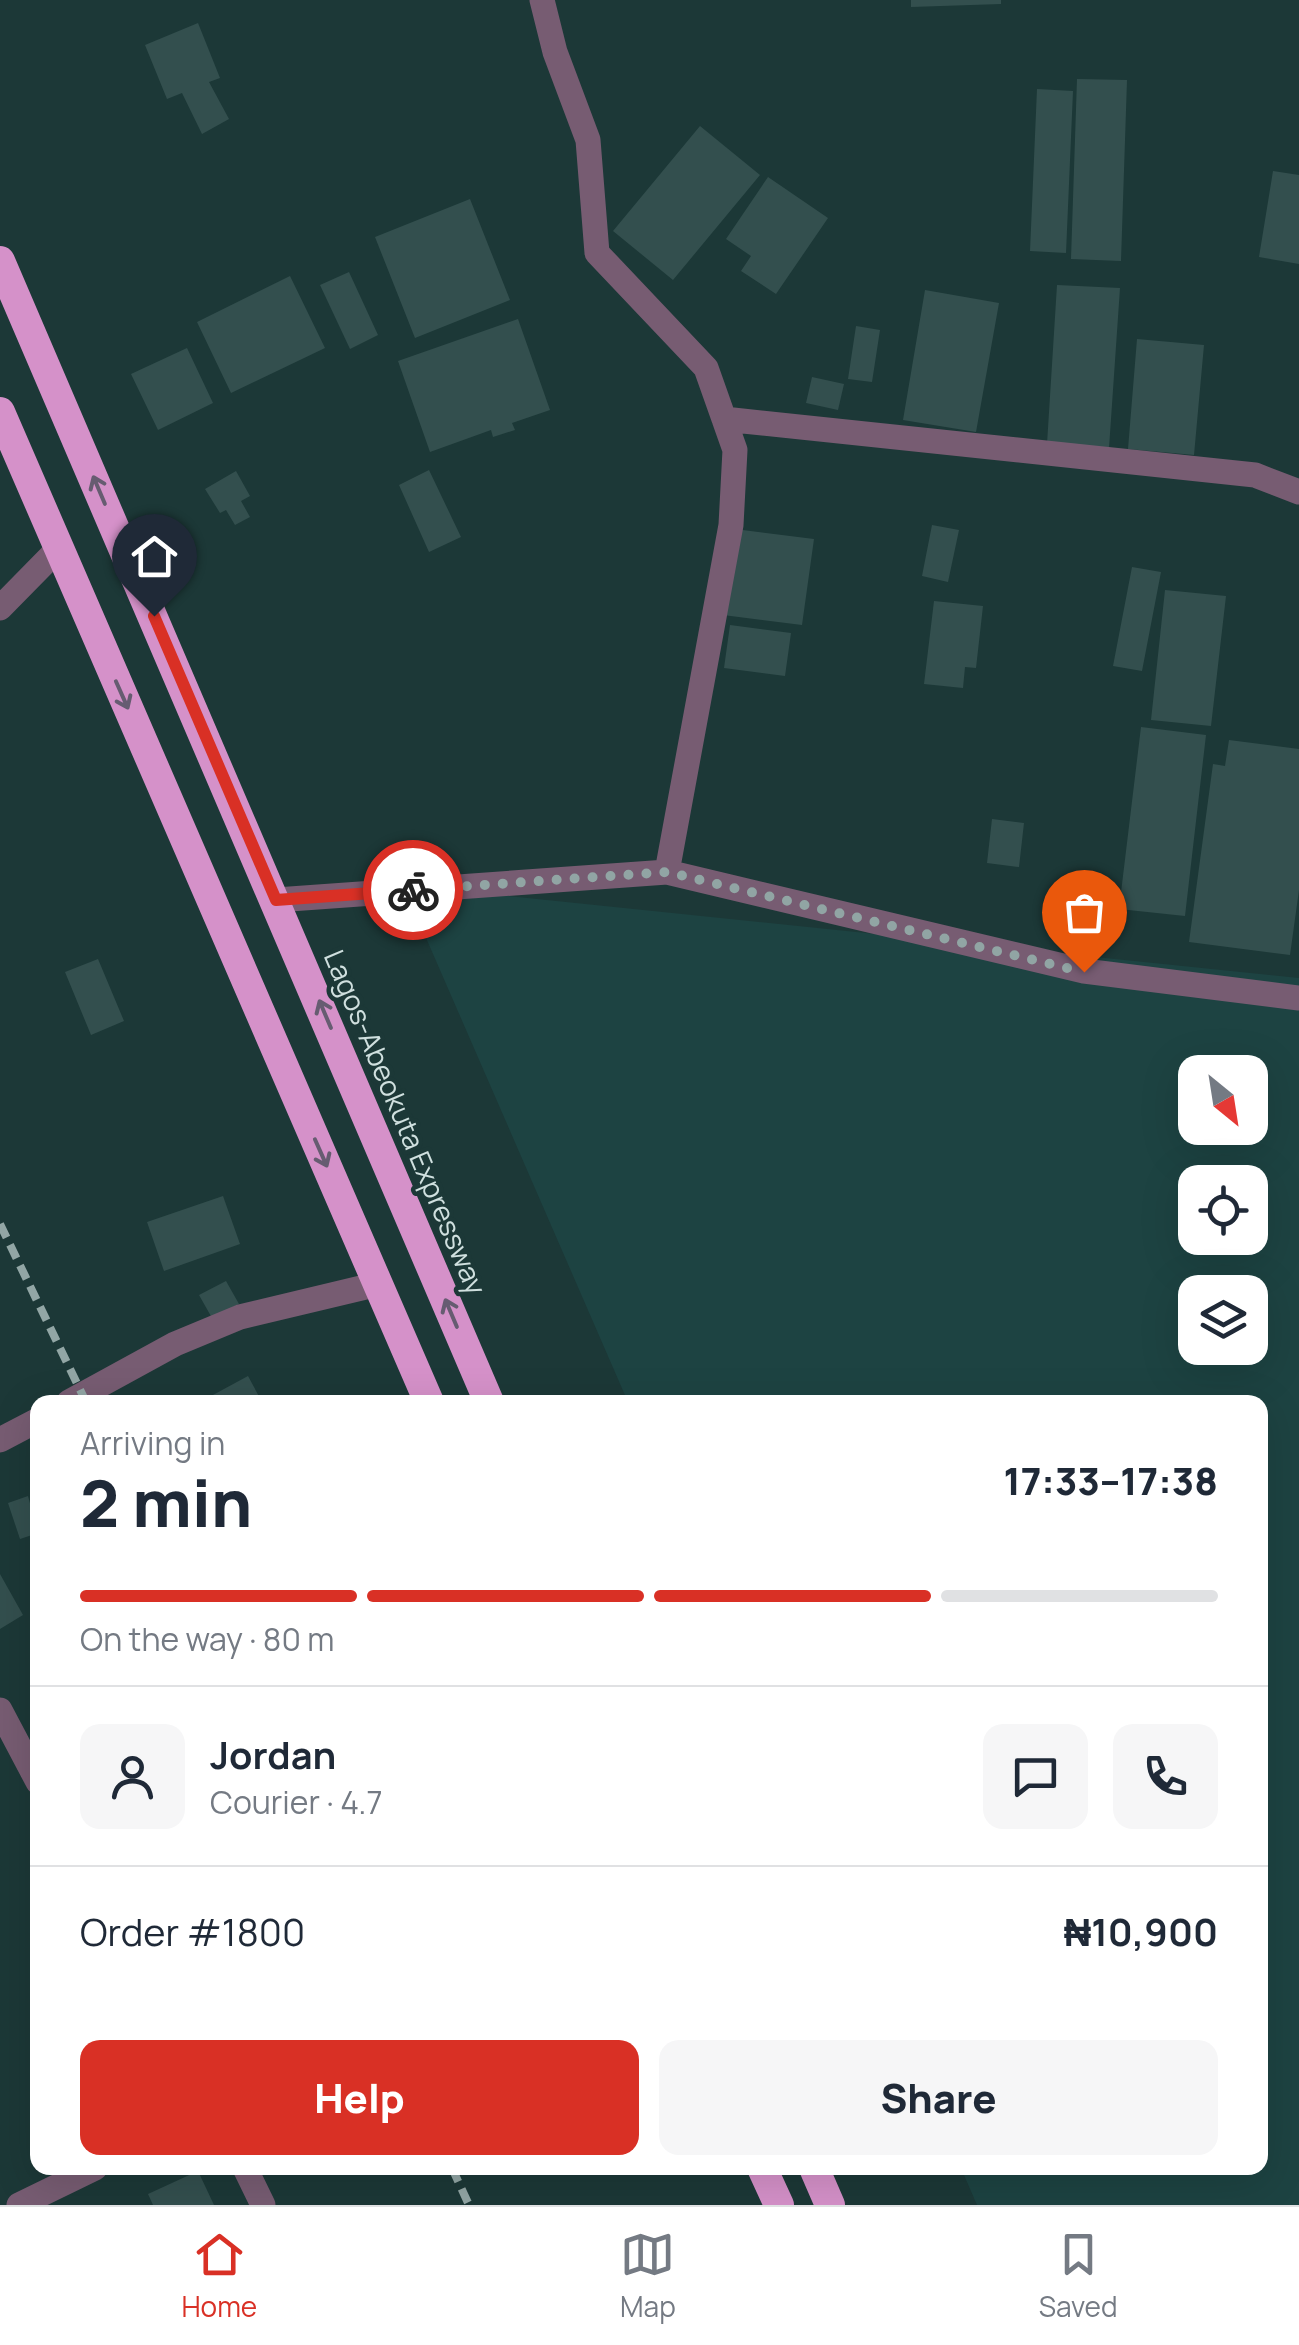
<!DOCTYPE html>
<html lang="en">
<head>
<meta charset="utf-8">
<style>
  body { margin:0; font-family:Manrope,sans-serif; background:#f6f6f7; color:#1f2937; height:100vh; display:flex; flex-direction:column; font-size:38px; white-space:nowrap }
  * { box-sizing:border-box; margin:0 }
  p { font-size:32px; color:#747a83 }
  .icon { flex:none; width:55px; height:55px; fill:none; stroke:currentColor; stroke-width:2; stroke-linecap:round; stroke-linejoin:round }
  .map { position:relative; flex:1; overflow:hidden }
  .panel { position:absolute; left:30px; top:1395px; width:1238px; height:780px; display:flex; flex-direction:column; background:#fff; border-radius:20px; box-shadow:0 10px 40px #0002 }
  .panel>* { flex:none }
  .needle { width:65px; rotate:150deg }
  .fabs { position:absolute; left:1178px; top:1055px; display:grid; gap:20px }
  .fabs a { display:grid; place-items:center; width:90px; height:90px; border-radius:20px; background:#fff; box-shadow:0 10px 40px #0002; font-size:50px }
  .pin { position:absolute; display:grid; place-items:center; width:85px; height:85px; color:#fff; margin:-102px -42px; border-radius:50% 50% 50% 0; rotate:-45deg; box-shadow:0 0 10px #0007 }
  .pin .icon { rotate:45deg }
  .courier { position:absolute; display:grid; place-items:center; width:100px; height:100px; margin:-50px; border:8px solid #d93025; border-radius:50%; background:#fff; color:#222; box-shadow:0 2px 12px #0007 }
  .headline em { font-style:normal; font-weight:800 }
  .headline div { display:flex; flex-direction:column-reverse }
  .headline { display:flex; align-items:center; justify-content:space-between; height:170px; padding:0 50px }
  h1 { font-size:65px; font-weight:800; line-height:75px }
  .bar { display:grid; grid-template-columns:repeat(4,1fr); gap:15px 10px; align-content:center; height:120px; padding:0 50px }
  .bar i { height:12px; border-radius:8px; background:#e0e1e3 }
  .bar .selected { background:#d93025 }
  .bar p { grid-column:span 4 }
  .line { display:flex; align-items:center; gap:25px; padding:0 50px; border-top:2px solid #e0e1e3 }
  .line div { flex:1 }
  .round { display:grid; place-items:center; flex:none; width:105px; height:105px; border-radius:20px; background:#f6f6f7 }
  .primary-button { display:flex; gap:20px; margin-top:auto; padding:20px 50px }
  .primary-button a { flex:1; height:115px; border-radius:20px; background:#d93025; color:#fff; font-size:40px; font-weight:800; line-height:115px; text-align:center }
  .primary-button a+a { background:#f6f6f7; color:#1f2937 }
  .tabs { display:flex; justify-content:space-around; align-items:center; height:140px; border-top:2px solid #e0e1e3; background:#fff; font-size:28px; color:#747a83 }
  .tabs a { display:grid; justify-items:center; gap:5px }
  .tabs .selected { color:#d93025 }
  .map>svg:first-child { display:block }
  .built { fill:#1d4342; fill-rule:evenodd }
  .building { fill:#334f4e }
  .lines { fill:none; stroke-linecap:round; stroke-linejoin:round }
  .minor { stroke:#775c72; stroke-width:25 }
  .highway { stroke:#d591c9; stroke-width:30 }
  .rail { stroke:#92a6a5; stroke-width:8; stroke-dasharray:15 8; stroke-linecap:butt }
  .oneway { stroke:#665c71 }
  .done { stroke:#91a5a4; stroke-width:10; stroke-dasharray:0 18 }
  .route { stroke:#d93025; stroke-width:12 }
  .labels { text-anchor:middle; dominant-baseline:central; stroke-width:9; stroke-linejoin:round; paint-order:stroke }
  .street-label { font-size:28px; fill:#d0e0df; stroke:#1c3837 }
</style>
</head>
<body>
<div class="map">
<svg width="1299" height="2205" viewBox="0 0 1299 2205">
  <rect width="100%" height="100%" fill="#1c3837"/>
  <path class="built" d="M403,885L1299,978V2205H977L961,2168H1260V1402H628ZM1195,1072H1250V1128H1195ZM1195,1182H1250V1238H1195ZM1195,1292H1250V1348H1195Z"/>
  <path class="building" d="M911,0H1001V4L911,7Z
    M198,23L220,78L209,82L229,119L202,134L182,93L167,99L145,45Z
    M1077,79L1127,80L1121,261L1071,259Z
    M1037,89L1073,91L1066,253L1030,251Z
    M700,126L760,175L673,280L613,231Z
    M1273,171L1299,175V264L1259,257Z
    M768,177L828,218L776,294L741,271L751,256L726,239Z
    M470,199L510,300L415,338L375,237Z
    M349,272L378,335L350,349L320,285Z
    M290,276L325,348L231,393L197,322Z
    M1057,285L1120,288L1109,448L1047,444Z
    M925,290L999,303L976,432L903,420Z
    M518,319L550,410L512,423L515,430L493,437L491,430L430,452L398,361Z
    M856,326L880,330L872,382L848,379Z
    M1137,339L1204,345L1194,455L1128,449Z
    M187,348L213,403L158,430L131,374Z
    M812,377L844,384L838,410L806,403Z
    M429,470L461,537L429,552L399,485Z
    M236,471L250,496L241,501L250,517L235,525L226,510L220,513L205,489Z
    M932,525L959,530L948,582L922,576Z
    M735,529L814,539L802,625L723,615Z
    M1132,567L1161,572L1142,671L1113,666Z
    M1165,590L1226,596L1211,726L1151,720Z
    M934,601L983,606L976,668L965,667L963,688L924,684Z
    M730,625L791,633L785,676L724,668Z
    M1141,727L1206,735L1185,916L1119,909Z
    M1229,740L1299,749V890L1290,955L1189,942L1213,764L1225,766Z
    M992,819L1024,823L1019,867L987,863Z
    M98,959L124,1021L91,1035L65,972Z
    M223,1196L240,1244L164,1271L147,1222Z
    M226,1281L239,1304L212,1318L199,1295Z
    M248,1376L262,1402H200Z
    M28,1496L38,1533L20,1539L8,1503Z
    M0,1574L23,1615L0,1629Z
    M198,2171L214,2205H153L148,2194Z"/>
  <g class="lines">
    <path class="minor" d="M542,0L555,52L588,140L597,253L706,368L735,450L731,525L667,872
      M724,419L1255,475L1299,492
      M0,608L58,549
      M276,900L667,872L1084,971L1299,998
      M69,1402L175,1344L240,1317L378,1284
      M0,1440L38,1420
      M0,1710L38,1782
      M245,2168L263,2205
      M19,2205L95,2168"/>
    <path class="highway" d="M0,261L489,1402
      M0,412L429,1402
      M762,2168L779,2205
      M814,2168L830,2205"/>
    <path class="rail" d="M0,1224L86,1402
      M452,2168L469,2205"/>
  </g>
  <defs><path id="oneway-shaft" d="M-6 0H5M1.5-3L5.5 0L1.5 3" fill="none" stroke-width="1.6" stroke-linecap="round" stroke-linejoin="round" transform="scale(2.5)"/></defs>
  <g class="oneway">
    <use href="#oneway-shaft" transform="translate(99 490) rotate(-113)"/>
    <use href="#oneway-shaft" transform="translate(122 695) rotate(66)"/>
    <use href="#oneway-shaft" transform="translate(325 1014) rotate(-113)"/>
    <use href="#oneway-shaft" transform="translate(321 1153) rotate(66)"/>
    <use href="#oneway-shaft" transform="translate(451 1313) rotate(-113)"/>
  </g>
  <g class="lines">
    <path class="done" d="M413,890L667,872L1084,972"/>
    <path class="route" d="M154,616L276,900L413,890"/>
  </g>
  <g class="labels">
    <g class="street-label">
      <text transform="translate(406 1122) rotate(67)">Lagos-Abeokuta Expressway</text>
    </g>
  </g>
</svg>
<div class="fabs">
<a><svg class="needle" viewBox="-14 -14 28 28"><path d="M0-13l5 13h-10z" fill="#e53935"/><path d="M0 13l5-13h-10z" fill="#747a83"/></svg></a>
<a><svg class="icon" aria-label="locate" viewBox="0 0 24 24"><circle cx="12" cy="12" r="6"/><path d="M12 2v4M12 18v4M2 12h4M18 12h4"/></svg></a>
<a><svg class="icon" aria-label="layers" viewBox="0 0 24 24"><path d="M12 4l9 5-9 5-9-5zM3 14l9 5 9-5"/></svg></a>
</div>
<div class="pin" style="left:1084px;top:972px;background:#ea580c"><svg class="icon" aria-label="bag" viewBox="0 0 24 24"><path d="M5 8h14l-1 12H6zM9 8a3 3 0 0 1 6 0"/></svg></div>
<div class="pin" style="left:154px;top:616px;background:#1f2937"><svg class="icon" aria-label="home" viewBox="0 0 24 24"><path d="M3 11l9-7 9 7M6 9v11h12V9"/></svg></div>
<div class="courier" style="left:413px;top:890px"><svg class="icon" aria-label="bike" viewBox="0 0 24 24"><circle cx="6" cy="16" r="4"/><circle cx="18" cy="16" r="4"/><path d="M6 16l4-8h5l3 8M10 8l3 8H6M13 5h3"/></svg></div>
<section class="panel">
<div class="headline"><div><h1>2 min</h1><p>Arriving in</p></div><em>17:33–17:38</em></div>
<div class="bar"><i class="selected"></i><i class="selected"></i><i class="selected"></i><i></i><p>On the way · 80 m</p></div>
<div class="line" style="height:180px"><a class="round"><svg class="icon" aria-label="person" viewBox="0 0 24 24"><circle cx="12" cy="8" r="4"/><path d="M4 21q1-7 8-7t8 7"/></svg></a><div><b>Jordan</b><p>Courier · 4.7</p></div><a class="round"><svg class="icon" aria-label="chat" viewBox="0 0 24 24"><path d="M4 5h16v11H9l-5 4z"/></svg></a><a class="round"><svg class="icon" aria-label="phone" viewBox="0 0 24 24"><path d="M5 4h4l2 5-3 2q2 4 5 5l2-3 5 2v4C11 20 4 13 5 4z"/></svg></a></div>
<div class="line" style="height:130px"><div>Order #1800</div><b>₦10,900</b></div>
<div class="primary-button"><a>Help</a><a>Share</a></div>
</section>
</div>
<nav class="tabs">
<a class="selected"><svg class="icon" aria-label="home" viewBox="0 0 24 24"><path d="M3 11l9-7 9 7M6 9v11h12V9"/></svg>Home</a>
<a><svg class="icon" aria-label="map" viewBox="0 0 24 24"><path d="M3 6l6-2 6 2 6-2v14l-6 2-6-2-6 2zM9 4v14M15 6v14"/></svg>Map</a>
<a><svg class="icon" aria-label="saved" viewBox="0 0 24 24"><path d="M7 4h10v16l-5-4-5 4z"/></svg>Saved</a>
</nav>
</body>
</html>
